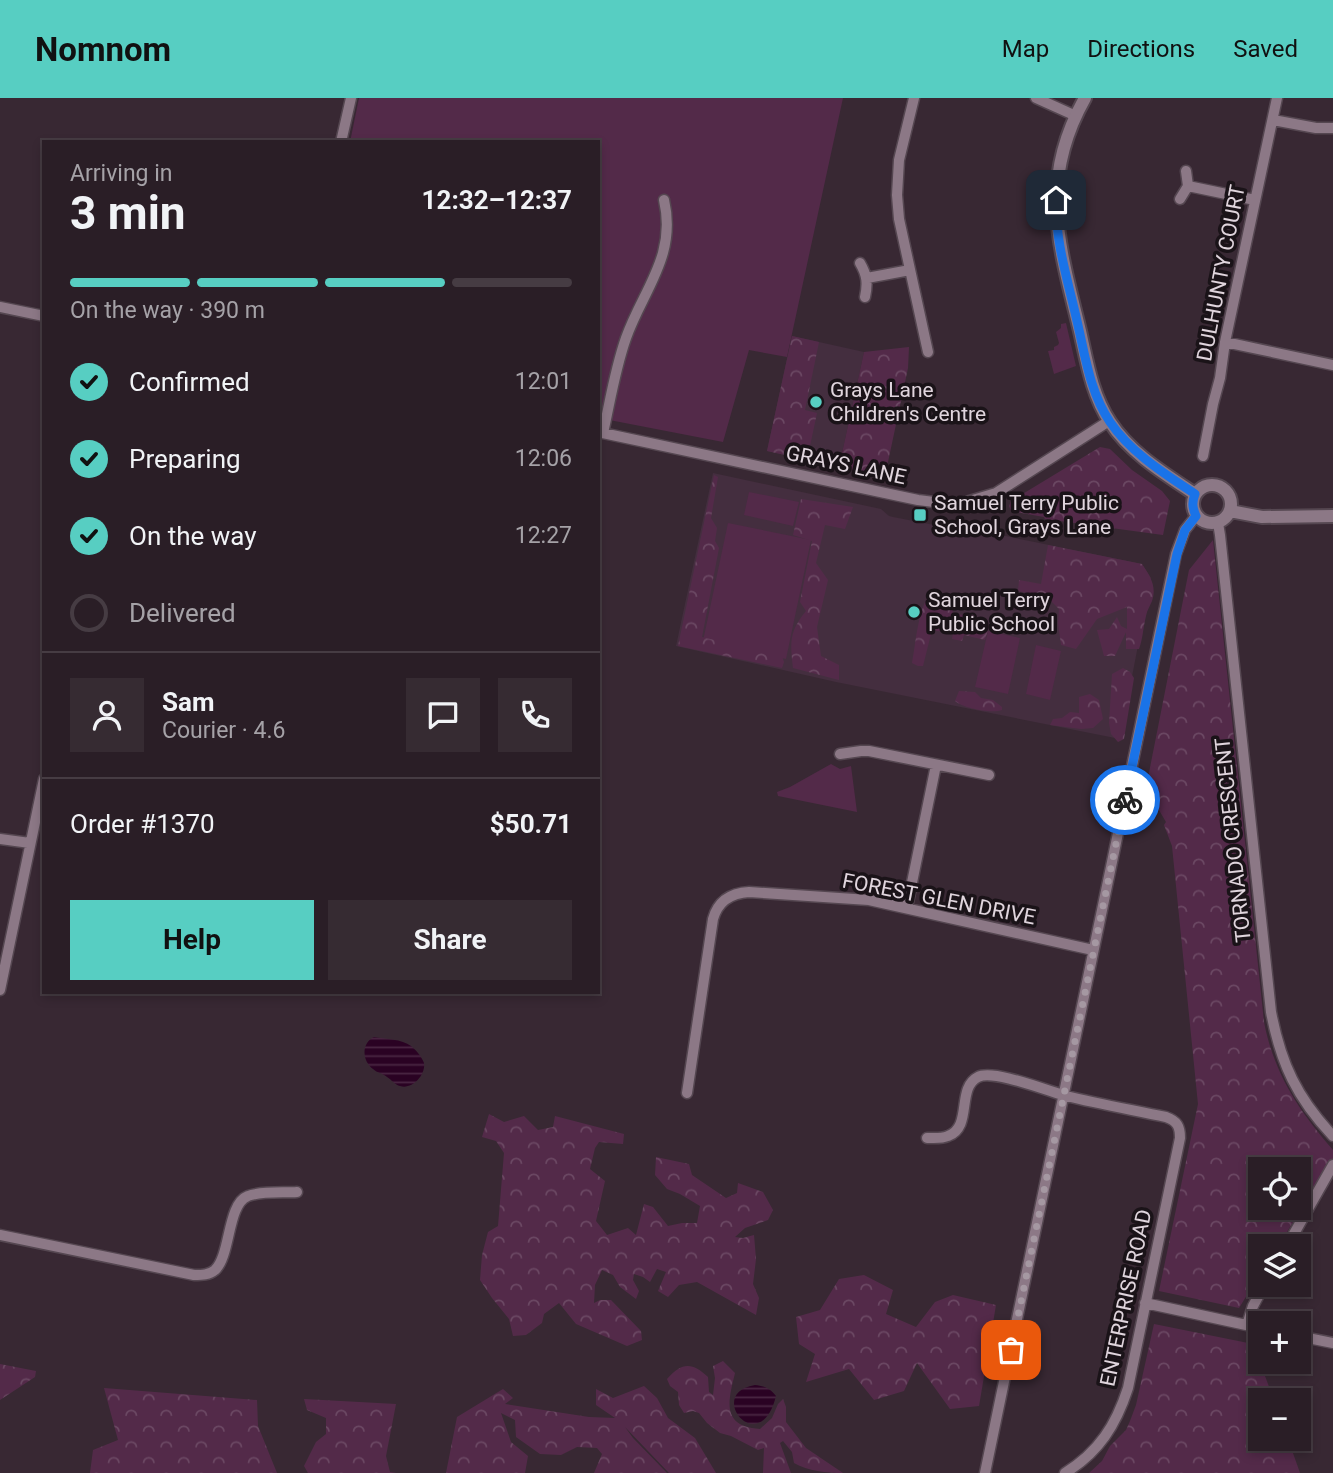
<!DOCTYPE html>
<html lang="en">
<head>
<meta charset="utf-8">
<style>
  body { margin:0; font-family:Roboto,sans-serif; background:#362b32; color:#f1f3f6; height:100vh; display:flex; flex-direction:column; font-size:26px; white-space:nowrap }
  * { box-sizing:border-box; margin:0 }
  p { font-size:23px; color:#a5a2a7 }
  .icon { flex:none; width:38px; height:38px; fill:none; stroke:currentColor; stroke-width:2; stroke-linecap:round; stroke-linejoin:round }
  .map { position:relative; flex:1; overflow:hidden }
  .details { position:absolute; left:42px; top:42px; width:558px; height:854px; display:flex; flex-direction:column; background:#2a1e26; border-radius:0px; box-shadow:0 4px 10px #0003,0 0 0 2px #463c43 }
  .details>* { flex:none }
  .fabs { position:absolute; left:1248px; top:1059px; display:grid; gap:14px }
  .fabs a { display:grid; place-items:center; width:63px; height:63px; border-radius:0px; background:#2a1e26; box-shadow:0 4px 10px #0003,0 0 0 2px #463c43; font-size:35px }
  .pin { position:absolute; display:grid; place-items:center; width:60px; height:60px; color:#fff; margin:-30px; border-radius:14px; box-shadow:0 4px 10px #0006 }
  .courier { position:absolute; display:grid; place-items:center; width:70px; height:70px; margin:-35px; border:5px solid #1a73e8; border-radius:50%; background:#fff; color:#222; box-shadow:0 2px 9px #0007 }
  .overview em { font-style:normal; font-weight:700 }
  .overview div { display:flex; flex-direction:column-reverse }
  .overview { display:flex; align-items:center; justify-content:space-between; height:119px; padding:0 28px }
  h1 { font-size:46px; font-weight:700; line-height:52px }
  .bar { display:grid; grid-template-columns:repeat(4,1fr); gap:10px 7px; align-content:center; height:84px; padding:0 28px }
  .bar i { height:9px; border-radius:5px; background:#463c43 }
  .bar .selected { background:#57cec2 }
  .bar p { grid-column:span 4 }
  .line { display:flex; align-items:center; gap:18px; padding:0 28px; border-top:2px solid #463c43 }
  .line div { flex:1 }
  .round { display:grid; place-items:center; flex:none; width:74px; height:74px; border-radius:0px; background:#362b32 }
  ol { padding:0 28px; list-style:none }
  li { display:flex; align-items:center; gap:21px; height:77px }
  li p { margin-inline-start:auto }
  li .icon { padding:7px; border-radius:50%; background:#57cec2; color:#111; stroke-width:4 }
  li:last-child { color:#a5a2a7 }
  li i { width:38px; height:38px; border:4px solid #463c43; border-radius:50% }
  .primary-button { display:flex; gap:14px; margin-top:auto; padding:14px 28px }
  .primary-button a { flex:1; height:80px; border-radius:0px; background:#57cec2; color:#111; font-size:28px; font-weight:700; line-height:80px; text-align:center }
  .primary-button a+a { background:#362b32; color:#f1f3f6 }
  header { display:flex; align-items:center; gap:42px; box-sizing:border-box; height:98px; padding:0 35px; background:#57cec2; color:#111 }
  header strong { font-size:33px }
  nav { display:flex; gap:38px; margin-inline-start:auto; font-size:24px }
  .map>svg:first-child { display:block }
  .built { fill:#442e3f }
  .grass { fill:#532a49 }
  .forest { fill:url(#forest-crowns); fill-rule:evenodd }
  .garden { fill:url(#garden-furrows) }
  .water { fill:url(#water-rules) }
  .lines { fill:none; stroke-linecap:round; stroke-linejoin:round }
  .minor-casing { stroke:#554751; stroke-width:13 }
  .tertiary-casing { stroke:#554751; stroke-width:16 }
  .minor { stroke:#8c7886; stroke-width:10 }
  .tertiary { stroke:#8c7886; stroke-width:12 }
  .done { stroke:#a598a2; stroke-width:7; stroke-dasharray:0 12.6 }
  .route { stroke:#1a73e8; stroke-width:9 }
  .poi-dot { fill:#57cec2; stroke:#1a1318; stroke-width:2.5 }
  .labels { text-anchor:middle; dominant-baseline:central; stroke-width:7; stroke-linejoin:round; paint-order:stroke }
  .street-label { font-size:21px; fill:#e0d5dd; stroke:#1a1318 }
  .poi-label { font-size:21px; fill:#e0d5dd; stroke:#1a1318; text-anchor:start }
</style>
</head>
<body>
<header>
<strong>Nomnom</strong>
<nav><a>Map</a><a>Directions</a><a>Saved</a></nav>
</header>
<div class="map">
<svg width="1333" height="1375" viewBox="0 0 1333 1375">
  <defs>
    <pattern id="forest-crowns" width="20" height="18" patternUnits="userSpaceOnUse" patternTransform="scale(1.75)"><rect width="20" height="18" fill="#532a49"/><path d="M2 6a3 3 0 1 1 6 0M12 15a3 3 0 1 1 6 0" fill="none" stroke="#6b4863"/></pattern>
    <pattern id="garden-furrows" width="10" height="10" patternUnits="userSpaceOnUse" patternTransform="scale(1.75)"><rect width="10" height="10" fill="#532a49"/><path d="M-1 1l2-2M0 10L10 0M9 11l2-2" fill="none" stroke="#6b4863"/></pattern>
    <pattern id="water-rules" width="6" height="5" patternUnits="userSpaceOnUse" patternTransform="scale(1.75)"><rect width="6" height="5" fill="#2a0223"/><path d="M0 2.5h6" fill="none" stroke="#492642"/></pattern>
  </defs>
  <rect width="100%" height="100%" fill="#382833"/>
  <path class="built" d="M792,238L864,254L839,369L767,353Z
    M713,375L881,411L889,418L893,419L955,431L976,432L1142,466L1151,480L1120,641L836,584L676,548Z"/>
  <path class="grass" d="M359,0H843L787,259L749,252L723,344L599,320L598,44H350Z
    M1066,225L1076,268L1054,276L1048,253L1054,252V249L1058,247L1059,245L1056,234L1061,230V226Z
    M749,394L799,404L793,428L744,417Z
    M728,425L811,442L786,561L703,543Z
    M988,533L1020,540L1008,596L975,589Z
    M1036,547L1061,553L1050,602L1026,596Z
    M831,666L840,671L851,668L857,714L778,698L777,694L790,689Z"/>
  <path class="forest" d="M792,238L819,244L805,312L817,315L807,362L767,353Z
    M909,249L908,270L885,378L839,369L864,254Z
    M1100,349L1110,351L1132,372L1162,393L1170,403L1163,437L1045,421L1044,419L1011,413L1009,408L1011,403Z
    M714,377L718,379L711,420L717,430L715,443L719,450L702,539L782,558L784,564L782,570L678,548Z
    M801,401L853,409L845,431L825,427L816,465L828,482L817,529L821,558L839,567V582L793,570C790,544 789,534 806,513L800,504L812,443L793,437Z
    M1213,442L1264,924C1274,976 1299,1013 1333,1052V1061L1278,1148H1260V1176L1239,1210L1159,1193L1198,1006L1172,748L1164,727L1166,724L1146,690L1189,472ZM1260,1071H1298V1110H1260Z
    M1048,447L1142,466C1150,478 1157,488 1152,503C1150,508 1147,512 1146,518C1143,530 1143,540 1139,551H1126V534L1115,558H1104L1097,532L1109,531L1117,519L1121,528L1127,531V509L1097,521L1076,551L1061,547L1058,525L1059,511L1047,499L1018,493L1019,482L1041,486Z
    M933,493L938,499L937,503L954,506L949,535L932,532L923,568H918L912,565C916,546 918,505 933,493Z
    M1123,570L1130,574L1134,580L1124,641L1118,644L1111,636L1109,625L1112,576Z
    M959,593L975,594L981,600L993,602L1002,609V612C992,616 963,610 955,603Z
    M1090,596L1099,602L1103,621L1093,630L1081,631L1050,627L1053,621L1062,620L1070,614L1079,615V599Z
    M489,1016L504,1024L524,1018L538,1032L553,1029L555,1018L624,1036L623,1046L599,1044L595,1050L590,1071L605,1083L596,1123L607,1137L628,1130L636,1137L644,1106L653,1109L668,1128L682,1125H697L700,1108L680,1096L667,1091L655,1077L656,1059L689,1066L692,1077L726,1100L737,1095L738,1085L763,1094L773,1112L768,1122L745,1130L735,1139L743,1140L754,1137L756,1161L753,1186L759,1200L756,1217L697,1184L679,1187L668,1199L658,1193L666,1174L657,1171L650,1184L643,1179L634,1176L633,1182L639,1193L636,1201L620,1189L613,1177L602,1172L595,1187L594,1205L600,1202H611L641,1233L642,1242L627,1248L576,1226L559,1205L544,1216L542,1225L526,1237L513,1238L509,1221L492,1200L480,1182L482,1157L488,1134L498,1128L504,1055L496,1043L482,1039Z
    M864,1177L893,1192L886,1216L916,1229L935,1204L953,1197L996,1207L979,1308L950,1311L917,1265L904,1293L874,1302L849,1271L806,1284L815,1256L799,1246L796,1219L820,1212L839,1181Z
    M1154,1226L1253,1246L1274,1302H1260V1340L1288,1341L1300,1375H1089L1102,1363L1110,1348L1126,1332L1130,1323L1136,1307Z
    M723,1263L735,1275C728,1304 721,1328 760,1331L772,1320L778,1306L783,1301L786,1309V1324L806,1350L843,1375C827,1375 808,1373 794,1365L792,1354L783,1343L780,1345L791,1375H763L764,1350L758,1352L731,1338L720,1335L707,1325L699,1315L693,1313L684,1315L679,1307L678,1294L670,1288L667,1281C682,1264 692,1264 708,1279L709,1294L713,1297L715,1280L713,1268Z
    M0,1266L36,1273L35,1279L0,1302Z
    M644,1288L657,1300L668,1320L695,1340L716,1375H669L625,1329L633,1340L667,1375H594L602,1356L597,1350L577,1349L561,1357L540,1356L516,1339L515,1322L501,1315L511,1344L528,1358L525,1375H446L457,1319L503,1291L513,1300L505,1306L589,1319L615,1320L596,1307V1291L613,1300Z
    M104,1290L257,1302L258,1328L277,1375H90L93,1352L118,1342Z
    M304,1301L396,1306L386,1358L390,1374L396,1375H308L304,1368L316,1344L326,1336V1320L307,1312Z"/>
  <path class="garden" d="M958,516L985,521L988,532L985,542L964,537L962,543L952,541L956,520Z"/>
  <path class="water" d="M374,939C385,941 402,941 411,948C416,952 422,959 424,965C426,977 412,992 400,988C395,987 392,982 387,979C383,975 377,975 373,971C362,963 361,945 374,939Z
    M755,1287C764,1288 770,1290 776,1298C760,1363 704,1295 755,1287Z"/>
  <g class="lines">
    <defs>
      <path id="minor" d="M914,0L899,62L897,97L899,121L928,254
        M1036,0L1076,18
        M1273,22L1316,30H1333
        M341,44L351,0
        M1188,88L1255,102
        M1180,101L1188,88L1186,73
        M860,165C867,177 868,185 865,199
        M867,180L910,172
        M0,209L44,218
        M1225,244L1333,267
        M598,334L918,402L950,406L966,404L996,395L1109,323
        M603,335C610,304 615,271 626,240C643,192 677,158 664,102
        M1203,358L1213,306L1220,280L1225,244L1277,0
        M1218,425L1220,437L1271,914C1281,966 1297,1000 1333,1038
        M840,656L861,653H869L989,677
        M0,741L30,745
        M907,809L936,667
        M0,892L44,681
        M687,995L713,821C718,803 731,795 749,794L869,802L1093,852
        M927,1040C934,1040 941,1041 948,1038C973,1029 956,990 978,979C993,971 1048,993 1066,998C1099,1006 1133,1012 1166,1019C1177,1023 1180,1028 1180,1040L1128,1290C1116,1327 1099,1354 1065,1375
        M0,1137L194,1177C202,1177 209,1177 215,1172C231,1157 227,1106 248,1098C260,1093 284,1095 297,1094
        M1287,1148L1333,1067
        M1145,1205L1260,1230
        M1247,1227L1253,1208L1265,1186
        M1298,1238L1333,1245
        M985,1375L1176,456L1185,432L1196,418"/>
      <path id="tertiary" d="M1085,0C1038,83 1059,147 1080,233C1087,264 1092,297 1110,324C1130,355 1165,376 1195,396
        M1193 406a19 19 0 1 1 38 0a19 19 0 1 1-38 0Z
        M1230,413L1262,419L1333,418"/>
    </defs>
    <use href="#minor" class="minor-casing"/>
    <use href="#tertiary" class="tertiary-casing"/>
    <use href="#minor" class="minor"/>
    <use href="#tertiary" class="tertiary"/>
  </g>
  <g class="lines">
    <path class="done" d="M1011,1252L1125,702"/>
    <path class="route" d="M1056,102C1055,143 1068,183 1077,223C1085,257 1090,295 1110,324C1131,355 1165,376 1195,396C1192,404 1192,409 1196,418L1185,432L1177,456L1125,702"/>
  </g>
  <g class="poi-dot">
    <circle cx="816" cy="304" r="7"/>
    <rect x="913" y="410" width="14" height="14" rx="3.5"/>
    <circle cx="914" cy="514" r="7"/>
  </g>
  <g class="labels">
    <g class="street-label">
      <text transform="translate(1221 175) rotate(-79)">DULHUNTY COURT</text>
      <text transform="translate(846 367) rotate(12)">GRAYS LANE</text>
      <text transform="translate(1233 742) rotate(-96)">TORNADO CRESCENT</text>
      <text transform="translate(939 801) rotate(11)">FOREST GLEN DRIVE</text>
      <text transform="translate(1126 1200) rotate(-78)">ENTERPRISE ROAD</text>
    </g>
    <g class="poi-label">
      <text x="830" y="292">Grays Lane<tspan x="830" dy="24">Children's Centre</tspan></text>
      <text x="934" y="405">Samuel Terry Public<tspan x="934" dy="24">School, Grays Lane</tspan></text>
      <text x="928" y="502">Samuel Terry<tspan x="928" dy="24">Public School</tspan></text>
    </g>
  </g>
</svg>
<div class="fabs">
<a><svg class="icon" aria-label="locate" viewBox="0 0 24 24"><circle cx="12" cy="12" r="6"/><path d="M12 2v4M12 18v4M2 12h4M18 12h4"/></svg></a>
<a><svg class="icon" aria-label="layers" viewBox="0 0 24 24"><path d="M12 4l9 5-9 5-9-5zM3 14l9 5 9-5"/></svg></a>
<a>+</a>
<a>−</a>
</div>
<div class="pin" style="left:1011px;top:1252px;background:#ea580c"><svg class="icon" aria-label="bag" viewBox="0 0 24 24"><path d="M5 8h14l-1 12H6zM9 8a3 3 0 0 1 6 0"/></svg></div>
<div class="pin" style="left:1056px;top:102px;background:#1f2937"><svg class="icon" aria-label="home" viewBox="0 0 24 24"><path d="M3 11l9-7 9 7M6 9v11h12V9"/></svg></div>
<div class="courier" style="left:1125px;top:702px"><svg class="icon" aria-label="bike" viewBox="0 0 24 24"><circle cx="6" cy="16" r="4"/><circle cx="18" cy="16" r="4"/><path d="M6 16l4-8h5l3 8M10 8l3 8H6M13 5h3"/></svg></div>
<section class="details">
<div class="overview"><div><h1>3 min</h1><p>Arriving in</p></div><em>12:32–12:37</em></div>
<div class="bar"><i class="selected"></i><i class="selected"></i><i class="selected"></i><i></i><p>On the way · 390 m</p></div>
<ol>
<li><svg class="icon" aria-label="check" viewBox="0 0 24 24"><path d="M5 12l5 5 9-10"/></svg>Confirmed<p>12:01</p></li>
<li><svg class="icon" aria-label="check" viewBox="0 0 24 24"><path d="M5 12l5 5 9-10"/></svg>Preparing<p>12:06</p></li>
<li><svg class="icon" aria-label="check" viewBox="0 0 24 24"><path d="M5 12l5 5 9-10"/></svg>On the way<p>12:27</p></li>
<li><i></i>Delivered</li>
</ol>
<div class="line" style="height:126px"><a class="round"><svg class="icon" aria-label="person" viewBox="0 0 24 24"><circle cx="12" cy="8" r="4"/><path d="M4 21q1-7 8-7t8 7"/></svg></a><div><b>Sam</b><p>Courier · 4.6</p></div><a class="round"><svg class="icon" aria-label="chat" viewBox="0 0 24 24"><path d="M4 5h16v11H9l-5 4z"/></svg></a><a class="round"><svg class="icon" aria-label="phone" viewBox="0 0 24 24"><path d="M5 4h4l2 5-3 2q2 4 5 5l2-3 5 2v4C11 20 4 13 5 4z"/></svg></a></div>
<div class="line" style="height:91px"><div>Order #1370</div><b>$50.71</b></div>
<div class="primary-button"><a>Help</a><a>Share</a></div>
</section>
</div>
</body>
</html>
